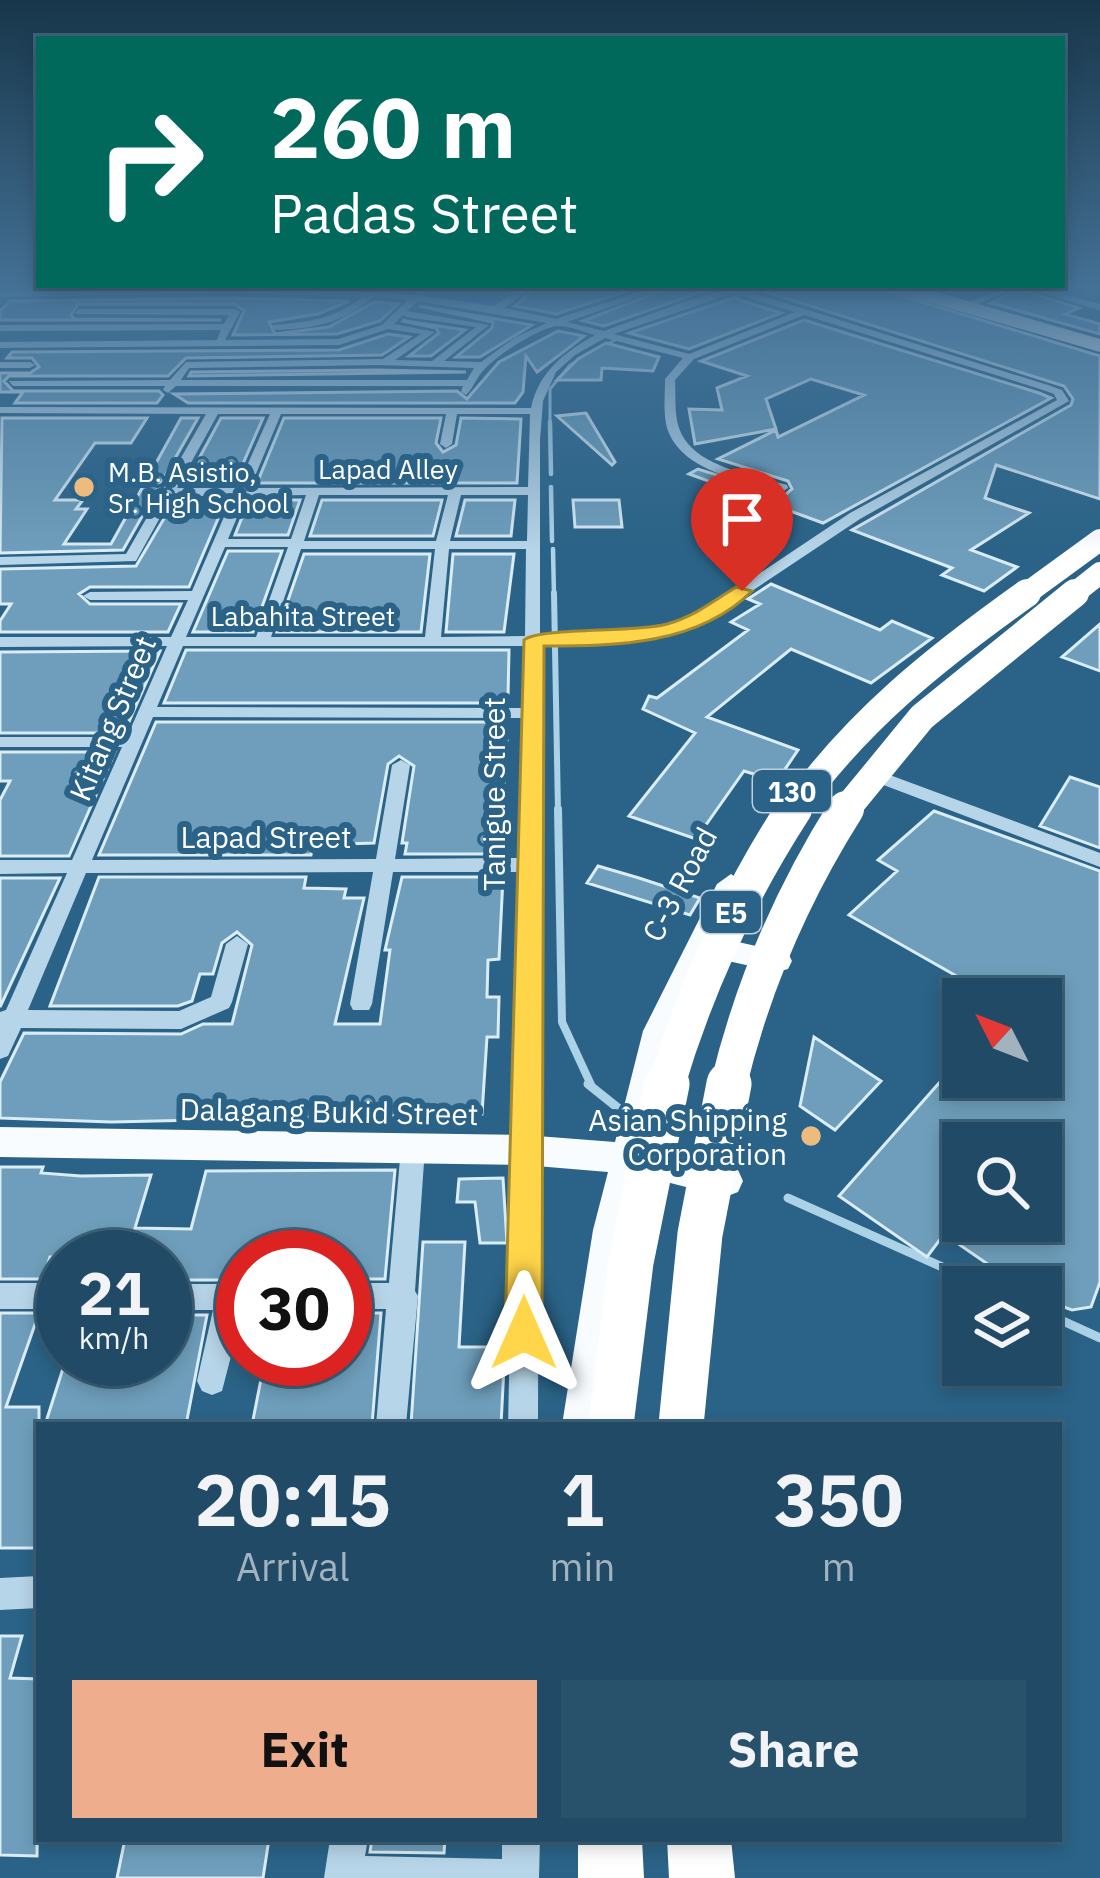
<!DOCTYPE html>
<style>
body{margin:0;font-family:"IBM Plex Sans",sans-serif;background:#28516b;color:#f1f3f6;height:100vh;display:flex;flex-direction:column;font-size:45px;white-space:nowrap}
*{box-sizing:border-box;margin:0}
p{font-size:39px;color:#a2b3bf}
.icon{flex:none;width:66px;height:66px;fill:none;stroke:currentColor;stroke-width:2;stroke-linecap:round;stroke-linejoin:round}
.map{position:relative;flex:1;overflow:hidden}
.sheet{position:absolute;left:36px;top:1422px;width:1026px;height:420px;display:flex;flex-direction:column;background:#204a65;border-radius:0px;box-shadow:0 6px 18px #0003,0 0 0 3px #3d6279}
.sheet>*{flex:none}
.banner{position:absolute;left:36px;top:36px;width:1029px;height:252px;border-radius:0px;box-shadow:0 6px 18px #0003,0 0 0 3px #3d6279;background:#00695c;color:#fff;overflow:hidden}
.needle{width:78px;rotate:312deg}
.fabs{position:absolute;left:942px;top:978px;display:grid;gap:24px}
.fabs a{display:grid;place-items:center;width:120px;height:120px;border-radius:0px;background:#204a65;box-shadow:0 6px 18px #0003,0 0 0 3px #3d6279;font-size:60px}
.speed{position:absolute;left:36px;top:1230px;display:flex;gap:24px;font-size:60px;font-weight:700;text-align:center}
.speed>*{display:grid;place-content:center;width:156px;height:156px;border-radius:50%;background:#204a65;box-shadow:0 6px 18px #0003,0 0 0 3px #3d6279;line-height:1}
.speed small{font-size:30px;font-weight:400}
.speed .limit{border:18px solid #d22;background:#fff;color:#111}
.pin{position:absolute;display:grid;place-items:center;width:102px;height:102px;color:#fff;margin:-123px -51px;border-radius:50% 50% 50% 0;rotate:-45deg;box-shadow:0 0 12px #0007}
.pin .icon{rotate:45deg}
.me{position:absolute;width:132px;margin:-66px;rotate:0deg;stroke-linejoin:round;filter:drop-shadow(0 0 9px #0008)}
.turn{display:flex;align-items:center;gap:42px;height:252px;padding:0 36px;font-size:54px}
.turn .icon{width:156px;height:156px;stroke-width:2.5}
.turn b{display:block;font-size:84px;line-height:102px}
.eta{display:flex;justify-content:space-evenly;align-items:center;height:204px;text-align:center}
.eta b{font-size:72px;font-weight:700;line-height:84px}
.cta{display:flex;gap:24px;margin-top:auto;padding:24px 36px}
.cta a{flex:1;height:138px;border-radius:0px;background:#eead8d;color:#111;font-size:48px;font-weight:700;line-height:138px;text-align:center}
.cta a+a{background:#28516b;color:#f1f3f6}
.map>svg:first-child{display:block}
</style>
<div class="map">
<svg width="1100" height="1878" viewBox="0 0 1100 1878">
<rect width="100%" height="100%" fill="#2a6387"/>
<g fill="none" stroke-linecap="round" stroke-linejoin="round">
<path stroke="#acd2e8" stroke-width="3" d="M749,292L756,289
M713,305L740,295
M550,425V389L570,365L615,340"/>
<path stroke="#acd2e8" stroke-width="4.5" d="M550,422L551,474
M551,487L552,541
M553,549L554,596"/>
<path stroke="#acd2e8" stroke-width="6" d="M554,593L558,812"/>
<path stroke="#acd2e8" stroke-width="8" d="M558,809L562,1022L592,1087"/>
<path stroke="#acd2e8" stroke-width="9" d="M588,1084L628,1116
M788,1198L987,1287
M1041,1311L1100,1338"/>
</g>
<path fill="#6e9ebb" stroke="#daecf6" stroke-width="3" fill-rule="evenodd" d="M534,289H633L556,314L515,306Z
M666,289H709L604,326L583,321Z
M768,289H879L1100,356V499L996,465L985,498L1029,513L971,550L1017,567L984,591L942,575L952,568L852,530L1071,405L1073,399L1064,386L766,292Z
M1018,289L1079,308L1065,314L1100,324V334L991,303Z
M234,298L349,301L318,314L269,322L275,334L329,327L374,302L398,304L380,321L337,334L233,335L244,311L235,304H78L71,315L75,319L221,320H0V311L10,301Z
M733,298L781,313L689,349L629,333Z
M419,306L532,325L480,357H456L492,328L493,322Z
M404,320L406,321L465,330L431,356H409L439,333L436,328L403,321Z
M804,320L1039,393L1051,398L823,523L689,474L698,469L784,496L792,489L788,481L718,459L776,430L778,437L864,395L811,379L766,399L776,429L695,444L689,409L722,410L717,388L747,376L701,361Z
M558,331L584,336L537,372L526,356L523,392L515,403H188L174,394L457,391L467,399L499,362Z
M388,334L409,337L382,355L186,358L168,376H9L4,381L13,391H159L163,395L157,403H15L23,392H0V373H30L39,367L32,358H7L12,352L339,350Z
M606,343L659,357L653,371L602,368L601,380H557L578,359Z
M378,370L466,372L189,376L191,372Z
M586,413L615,462L612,465L557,416Z
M2,418H147L131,443H95L55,500H83L76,509H87L64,544H111L181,418H198L123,550L0,553Z
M221,418H263L234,484H185Z
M284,418H441L436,443L443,452L456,445L461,418L521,419L517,483H257Z
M175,500H226L189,587H90L79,594L90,604H181L168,632H0V621L11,604H0V569L136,566Z
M249,500H300L288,535H235Z
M322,500H442L433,536H310Z
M465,500H515L511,536H456Z
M573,500H619L622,527H575Z
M228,551H282L253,632H193Z
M304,554H430L421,632H277Z
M453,554H514L504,632H446Z
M771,584L880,630L892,621L932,638L871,683L791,649L707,717L798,750L777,781L744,771L696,839L629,816L695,733L643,709L649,696L657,698L748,630L731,622L760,604L748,599Z
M1100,624V671L1062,657Z
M186,650H509L508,697L504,703H164Z
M0,651V652L160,651L124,733H0Z
M156,722H503L502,740H507L499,854H405L407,843H402L414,766L399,756L388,764L374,843L313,845L311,855H99Z
M0,752H115L69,856H0V800L10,781H0Z
M1070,777L1100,787V848L1040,826Z
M934,811L1100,871V1282L1091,1307L1072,1310L1041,1299V1287H1021L944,1234L927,1257L839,1196L963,1056V1077H1041V999H997L849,915L897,871L878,860ZM963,1143H1041V1221H963Z
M598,866L639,878L700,898L690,915L587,883Z
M99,877H306L304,888L346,889L344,898H364L335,1024H380L390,950H385L402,877H503L499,959L488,960L487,997H499L498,1037H487L482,1114L111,1122L0,1118V1082L24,1033L181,1034L203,1024H232L252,945L237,932L222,943L213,974H200L192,1001L178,1006H50Z
M0,878H60L0,1007Z
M814,1037L881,1081L835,1130L800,1106Z
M0,1167H43L41,1173L81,1176L151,1175L135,1228L191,1229L206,1171L395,1170L385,1279H345V1257H243V1280H165V1257H50L43,1279H0Z
M503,1178L507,1243H480L475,1202H457L459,1179Z
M423,1242H465L459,1347H505L501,1425H411Z
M0,1313H39L6,1407H39V1548H0Z
M345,1313H381L372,1425H252L265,1359H345Z
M165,1315H207L186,1425H45L66,1359H165Z
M0,1636H22L10,1678L39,1679L37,1856L0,1855Z
M125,1839H269L263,1878H117Z
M372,1839H445L444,1853L370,1852Z"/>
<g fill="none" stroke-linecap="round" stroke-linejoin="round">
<path fill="#b7d5e8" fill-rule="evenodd" d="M316,289L414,295L421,290L426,293L423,296L494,306L519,289H530L504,308L556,319L648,289H662L567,322L604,331L684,302L725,289H740L1048,385L1062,390L1069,401L860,519L710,619L670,635L575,646H540L538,1425H508L520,872H393L372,1004L369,1010H353L350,1004L373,872L86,873L28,1010L179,1011L211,997L226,944L237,936L248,944L232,1002L229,1008L181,1029L21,1028L8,1056L0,1059V1012L6,1010L67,873L0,874V860H72L122,747H0V737H127L167,646L0,647V637H171L188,600H90L83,596L90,592L192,591L233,496H172L136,561L0,565V557L126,554L206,414L0,413V407L531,408C539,371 564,353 595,335C584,332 568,325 557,326C538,328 494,357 482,372C475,380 473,389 466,395L461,392L463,386H176L168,393L163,390L165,386H13L9,381L170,380L186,362L383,359L421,334L388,329L339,345L0,348V342L217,340L221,330L0,331V325L224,324L229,315L75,314L78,309H235L240,312L225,340L338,339L382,325L408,300L373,297C343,323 313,329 275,330L272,325C307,322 334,320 362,297L234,293L0,297V291ZM733,293L795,312L689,354L614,334ZM418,301L547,323L516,337L481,362L444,361L489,325L407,311ZM403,315L407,317L476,327L432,361L395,360L435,332L394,324ZM804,315L1040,389L1054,394L1057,400L850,513L700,613L667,626L575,636H540V440L543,401L556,372L575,355L605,338L683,358L665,379C665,395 663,413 667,428C681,472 744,481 782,492L788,488L787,485C753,475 692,467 679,428C674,413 676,395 675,380L694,359ZM378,365L474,368L467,380H181L189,368ZM218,414H270L237,488H177ZM281,414H446L440,444L446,448L452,444L457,414H530L528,487L250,488ZM306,495L291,539H228L246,496ZM319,495H448L436,541H304ZM461,495H528L527,541H450ZM225,547H288L256,637H186ZM301,549H435L425,637H271ZM449,549H526L525,636L441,637ZM183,646H524L523,708L157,707ZM153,717L523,718L520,858L395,859L410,765L401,760L392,765L376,859L92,860Z
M1001,289H1014L975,305L967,303Z
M1029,289H1044L1100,304V310Z
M0,362H30L35,365L30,368H0Z
M879,771L1100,853V867L873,781L870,777L873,773Z
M413,1137L422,1141L425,1148L415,1291L418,1296L406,1425H376L386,1309H345V1283H389L401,1148L404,1141Z
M0,1283H63V1309H0Z
M165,1284H243V1310L222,1391L212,1395L202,1391L197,1381L213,1310H165Z
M39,1576V1608L0,1610V1578Z
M330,1839H368L365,1856L502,1859V1839H540L539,1878H324Z"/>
<path fill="#f9fcfe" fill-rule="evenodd" d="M883,289H904L1100,343V352Z
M731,874L745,884L720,938L788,953L792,961L788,969L777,972L710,957L675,1031L649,1147L738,1170L743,1181L738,1192L725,1197L643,1176L631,1230L604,1425H562L593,1230L608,1172L524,1165L0,1157V1127L524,1135L615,1142L643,1031L717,884Z"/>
<path fill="#fff" fill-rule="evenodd" d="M900,289H926L1100,339V349Z
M578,1839H642L644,1878H578Z
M667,1839H731L735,1878H669Z"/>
<path stroke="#fff" stroke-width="22" d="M1023,596L1100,540
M1071,596L1100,573"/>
<path stroke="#fff" stroke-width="28" d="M792,812C856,721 937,657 1027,593
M844,812L922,717L1075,593"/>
<path stroke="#fff" stroke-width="36" d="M666,1087C696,986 737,897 794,809
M728,1087C752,987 791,896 846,809"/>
<path stroke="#fff" stroke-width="45" d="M611,1425L631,1262L667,1084
M681,1425L700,1234L729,1084"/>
</g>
<linearGradient id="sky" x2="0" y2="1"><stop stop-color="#17364a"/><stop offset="0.52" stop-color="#447196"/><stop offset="1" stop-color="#447196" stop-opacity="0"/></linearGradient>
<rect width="1100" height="552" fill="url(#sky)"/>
<path fill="#ffd54a" stroke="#a68a30" stroke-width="3" d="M736,587L752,591C698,645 616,646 544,646L542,1333L536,1346L524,1351L511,1346L505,1333L524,640C541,627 636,633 667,624C693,617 714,601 736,587Z"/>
<g fill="#eebb7f" stroke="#2a6387" stroke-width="4.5">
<circle cx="84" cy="487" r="12"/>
<circle cx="811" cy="1136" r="12"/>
</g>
<g text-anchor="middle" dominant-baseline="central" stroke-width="12" stroke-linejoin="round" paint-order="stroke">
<g font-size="27" fill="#fff" stroke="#2a6387">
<text x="388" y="468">Lapad Alley</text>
<text x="303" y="615">Labahita Street</text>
</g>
<g font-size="27" fill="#fff" stroke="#2a6387" text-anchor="start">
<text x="108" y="471">M.B. Asistio,<tspan x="108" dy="31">Sr. High School</tspan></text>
</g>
<g fill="#2a6387" stroke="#bfd0db" stroke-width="3">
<rect x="753" y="770" width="78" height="42" rx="9"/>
<rect x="701" y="891" width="60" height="42" rx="9"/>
</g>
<g font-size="27" font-weight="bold" fill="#fff">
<text x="792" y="791">130</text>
<text x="731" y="912">E5</text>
</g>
<g font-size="30" fill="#fff" stroke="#2a6387">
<text transform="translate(112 718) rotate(-67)">Kitang Street</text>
<text transform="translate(493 794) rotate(-90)">Tanigue Street</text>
<text x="266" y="836">Lapad Street</text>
<text transform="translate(679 884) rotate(-62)">C-3 Road</text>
<text transform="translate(329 1111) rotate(1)">Dalagang Bukid Street</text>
</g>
<g font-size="30" fill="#fff" stroke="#2a6387" text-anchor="end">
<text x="787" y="1119">Asian Shipping<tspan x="787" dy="34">Corporation</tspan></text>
</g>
</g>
</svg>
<div class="fabs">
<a><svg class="needle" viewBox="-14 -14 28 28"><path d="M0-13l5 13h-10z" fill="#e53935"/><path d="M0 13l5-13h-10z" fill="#a2b3bf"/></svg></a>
<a><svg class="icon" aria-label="search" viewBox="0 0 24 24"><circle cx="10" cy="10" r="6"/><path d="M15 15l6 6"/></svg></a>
<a><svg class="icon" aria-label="layers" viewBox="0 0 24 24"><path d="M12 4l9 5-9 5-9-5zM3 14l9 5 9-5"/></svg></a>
</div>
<div class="speed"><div>21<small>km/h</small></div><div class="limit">30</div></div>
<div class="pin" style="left:742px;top:591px;background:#d93025"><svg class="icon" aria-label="arrive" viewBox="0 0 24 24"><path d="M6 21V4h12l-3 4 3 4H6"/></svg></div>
<svg class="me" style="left:524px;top:1333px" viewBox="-20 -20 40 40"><path d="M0-17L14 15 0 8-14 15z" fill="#ffd54a" stroke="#fff" stroke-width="4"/></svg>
<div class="banner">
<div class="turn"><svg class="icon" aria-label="right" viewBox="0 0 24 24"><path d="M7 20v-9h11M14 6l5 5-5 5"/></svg><div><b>260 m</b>Padas Street</div></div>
</div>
<section class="sheet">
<div class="eta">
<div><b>20:15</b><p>Arrival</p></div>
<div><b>1</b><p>min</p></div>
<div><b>350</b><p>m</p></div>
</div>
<div class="cta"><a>Exit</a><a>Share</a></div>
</section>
</div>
